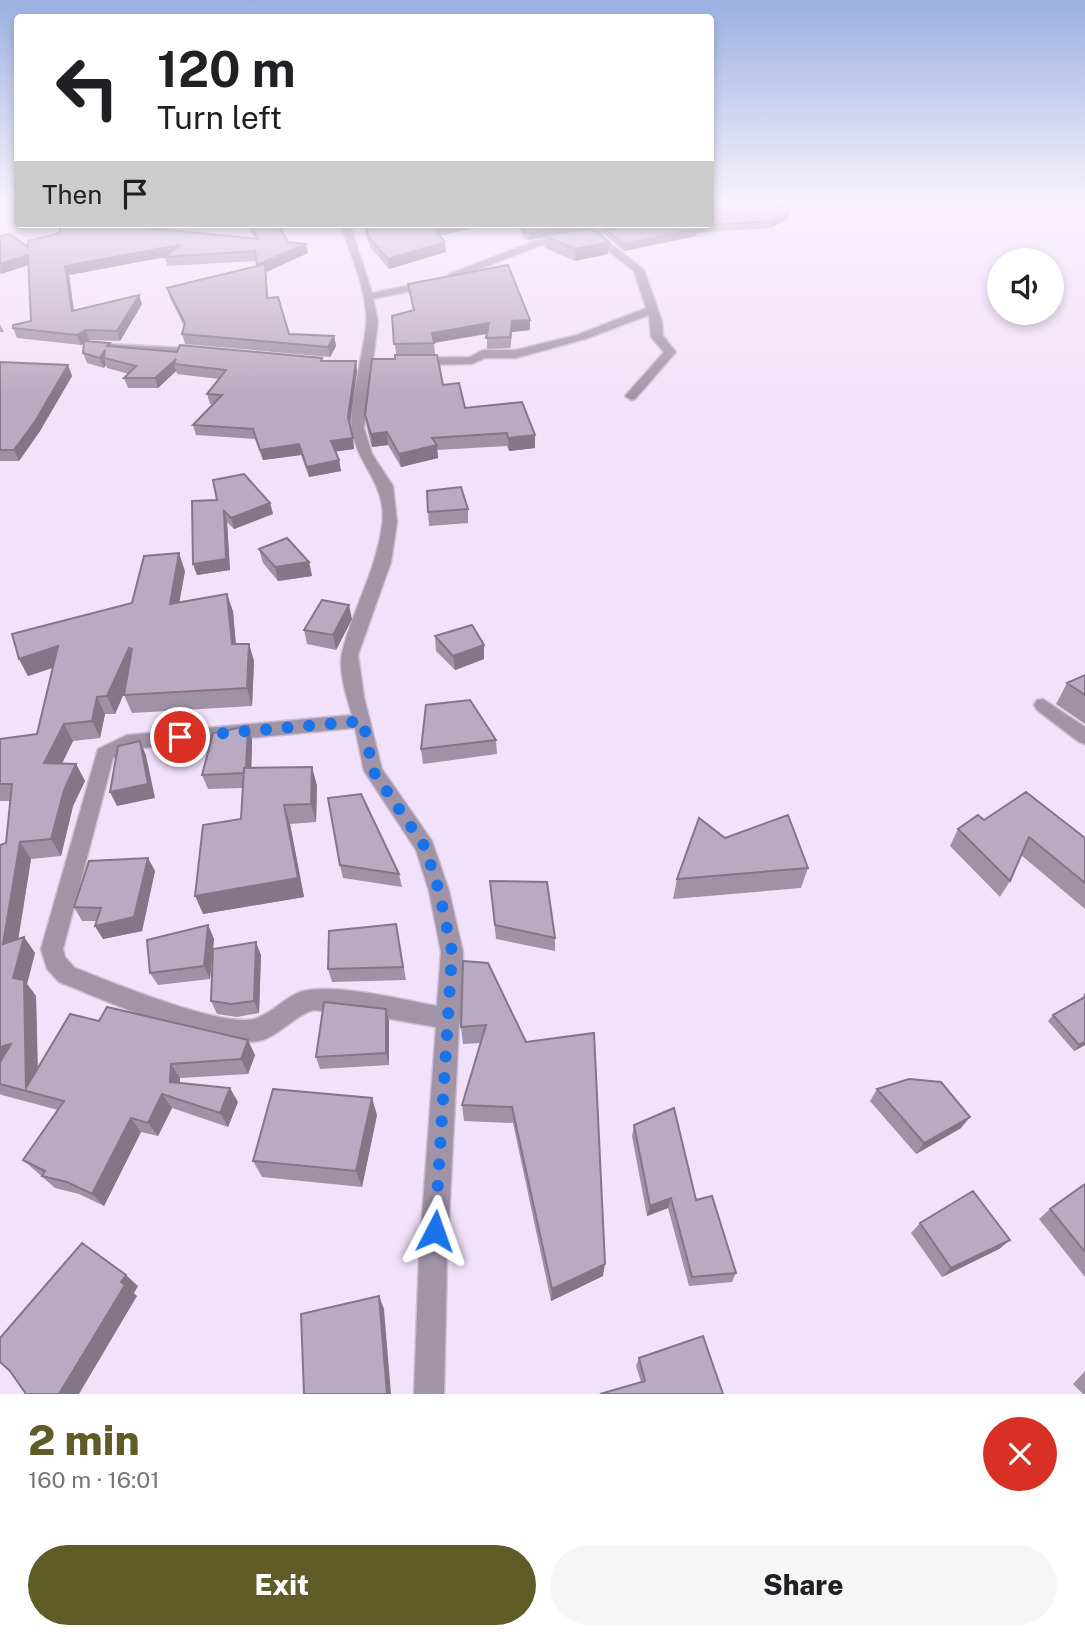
<!DOCTYPE html>
<meta charset="utf-8">
<style>
body{margin:0;font-family:"Public Sans",sans-serif;background:#f6f6f6;color:#202124;height:100vh;display:flex;flex-direction:column;font-size:26px;white-space:nowrap}
*{box-sizing:border-box;margin:0}
p{font-size:23px;color:#757577}
.icon{flex:none;width:38px;height:38px;fill:none;stroke:currentColor;stroke-width:2;stroke-linecap:round;stroke-linejoin:round}
.map{position:relative;height:1394px;overflow:hidden}
.panel{display:flex;flex-direction:column;background:#fff;flex:1}
.panel>*{flex:none}
.top-card{position:absolute;left:14px;top:14px;width:700px;height:214px;border-radius:7px;box-shadow:0 4px 10px #0003;background:#fff;color:#202124;overflow:hidden}
.tools{position:absolute;left:987px;top:248px;display:grid;gap:14px}
.tools a{display:grid;place-items:center;width:77px;height:77px;border-radius:50%;background:#fff;box-shadow:0 4px 10px #0003;font-size:35px}
.pin{position:absolute;display:grid;place-items:center;width:60px;height:60px;color:#fff;margin:-30px;border:4px solid #fff;border-radius:50%;box-shadow:0 2px 7px #0007}
.me{position:absolute;width:77px;margin:-38px;rotate:4deg;stroke-linejoin:round;filter:drop-shadow(0 0 5px #0008)}
.turn{display:flex;align-items:center;gap:24px;height:147px;padding:0 28px;font-size:32px}
.turn .icon{width:91px;height:91px;stroke-width:2.5}
.turn b{display:block;font-size:49px;line-height:60px}
.then{display:flex;align-items:center;height:66px;padding:0 28px;background:#0003;gap:14px;font-size:26px}
.round{display:grid;place-items:center;flex:none;width:74px;height:74px;border-radius:37px;background:#f6f6f6}
.headline{display:flex;align-items:center;justify-content:space-between;height:119px;padding:0 28px}
h1{font-size:42px;font-weight:800;line-height:52px;color:#5f5c28}
.button{display:flex;gap:14px;margin-top:auto;padding:14px 28px}
.button a{flex:1;height:80px;border-radius:42px;background:#5f5c28;color:#fff;font-size:28px;font-weight:800;line-height:80px;text-align:center}
.button a+a{background:#f6f6f6;color:#202124}
.map>svg:first-child{display:block}
</style>
<div class="map">
<svg width="1085" height="1394" viewBox="0 0 1085 1394">
<rect width="100%" height="100%" fill="#f2e1fa"/>
<g fill="none" stroke-linecap="round" stroke-linejoin="round">
<defs>
<path id="minor" d="M340,224H350L372,293L449,277V274L537,240L630,224H651L600,235L644,270L662,321L663,336L676,352L635,399L631,400L625,396L664,352L651,337L649,315L585,339L516,358H485L472,364L410,365V359L414,358L470,357L483,350H516L577,335L646,308L634,271L591,237L539,246L459,277V281L373,299L378,322L364,428L372,454L393,486L397,522L391,562L358,655L364,697L382,769L432,841L449,891L463,952L461,1019L459,1025L447,1258L444,1394H414L419,1258L436,1027L379,1017L314,1010C294,1015 279,1037 258,1041C215,1050 103,999 59,982L47,969L41,949L98,749L127,735L352,715C347,698 338,671 342,653C353,609 376,571 382,526C388,485 359,468 352,431C348,409 364,351 366,326C369,294 351,255 340,224ZM355,728L364,771L416,850L429,891L441,952L437,1006C403,1000 332,982 300,992C284,998 270,1015 254,1019C218,1027 112,982 75,968L65,957L63,949L113,758L130,749Z
M89,343L201,349L207,352L201,355L85,348V344Z
M1043,699L1085,727V744L1079,742L1037,710L1034,705L1037,700Z"/>
</defs>
<use href="#minor" stroke="#cdbed4" stroke-width="3"/>
<use href="#minor" fill="#a194a7" fill-rule="evenodd"/>
</g>
<path fill="#a091a7" d="M788,219L771,228L696,233V236L624,251L606,236V230Z
M247,224H278L288,242L306,244L308,253L266,272L268,298L289,334L334,336L336,346L330,357L185,344L182,334L184,326L170,298L167,288L257,266L256,261L167,266L165,257L69,275L74,310L139,295L142,304L120,341L89,340L87,341L110,343L111,347L177,352L322,358V361L357,371L350,426L354,449L336,451L339,460L341,471L309,477L301,455L263,460L255,439L196,435L193,425L213,404H210L207,394L219,379L177,374L176,371L158,388H128L124,378L129,374L107,368L106,365L104,368L87,363L83,353L84,343L81,345L17,338L13,328L31,321L29,265L1,274L0,273V236L28,247L255,239Z
M363,224H488V225L439,235L446,252L389,269L370,247Z
M517,224H616L591,229L609,242L608,254L575,261L545,248V237L529,240L525,239Z
M408,284L530,320V330L512,332L510,348L487,349V334L434,343L435,354H396L392,316L413,310Z
M0,323V324L4,332H0Z
M395,359L443,385L465,408L535,448L509,451L507,446L437,450L438,458L401,467L388,445L372,447L367,428L365,415Z
M0,362L68,365L72,376L40,431L19,461H0Z
M192,501L270,503L273,514L234,529L227,522L230,570L197,575L193,564Z
M468,509V523L429,526L428,512Z
M259,549L309,562L312,576L278,581L263,563Z
M185,571L179,602L233,611L236,644H249L254,661L252,706L132,713L124,695L125,691L115,714H105L100,738L73,741L62,763L76,764L85,781L73,806L61,856L31,859L18,939L24,937L35,953L27,984L36,996L38,1068L99,1021L255,1055L248,1074L180,1078V1083L238,1102L228,1127L172,1108L158,1136L141,1132L104,1206L79,1194L55,1188L23,1160L58,1110L2,1095L0,1094V845L6,843L10,801H0V739L37,734L53,668L28,676L19,659L132,603Z
M352,619L336,650L307,644L304,630Z
M435,636L484,645V659L455,670L436,651Z
M1085,675V724L1056,704L1067,683Z
M248,726L252,740L251,768L312,767L317,786L316,822L290,824L304,897L203,914L241,819L243,788L208,789L202,775Z
M496,740L497,754L423,764L421,749Z
M984,820L1085,838V909L1021,855L1010,881L1000,897L950,846L958,829Z
M725,838L808,868L801,888L673,899L677,879Z
M340,865L399,874L402,887L343,878Z
M155,871L142,931L103,939L95,926L97,921H82L74,907Z
M490,881L555,938V951L496,939Z
M396,924L406,980L332,982L328,969Z
M208,925L214,939L210,979L158,985L150,973Z
M261,955L259,1013L237,1017L217,1014L211,1001Z
M463,961L603,1276L551,1301L513,1123L464,1121L462,1105L481,1043L463,1044L461,1027Z
M1085,993V1045L1074,1051L1048,1021L1053,1015L1085,998L1083,995Z
M386,1009L389,1021V1065L320,1069L316,1057Z
M877,1089L961,1128L916,1154L870,1101Z
M377,1115L362,1187L262,1177L253,1161Z
M634,1125L696,1200L736,1273L732,1282L689,1286L668,1208L647,1216L632,1136Z
M1085,1184V1277L1039,1219L1050,1209Z
M920,1223L1010,1240L999,1249L942,1277L911,1233Z
M639,1358L723,1394L641,1382L636,1366Z
M1085,1371V1394H1083L1073,1384Z"/>
<path fill="#827688" d="M789,212L788,219L771,228L772,221Z
M449,224H488V225L433,237L432,227Z
M580,224H616L547,237L545,236V237L529,240V233Z
M697,229L696,236L624,251V244Z
M445,242L446,252L389,269L388,259Z
M609,242L608,254L575,261V249Z
M306,244L308,253L266,272L269,308L257,265Z
M180,245L165,257L69,275L75,321L72,311L65,266Z
M28,255L32,264L1,274L0,264Z
M139,295L142,304L120,341L117,331Z
M530,320V330L512,332L510,348V337L512,321Z
M489,323V333L433,343L432,333Z
M86,330L89,340L81,345L77,335Z
M334,336L336,346L330,357L328,347Z
M105,350L104,358L106,364L104,368L100,358Z
M176,359L174,364L176,371L158,388L155,378Z
M356,361L357,371L349,428L348,417Z
M68,365L72,376L40,431L19,461L14,450Z
M387,432L388,445L372,447L371,434Z
M535,435V448L509,451L508,438Z
M353,438L354,449L333,452L331,441Z
M299,444L301,455L263,460L260,450Z
M437,445L438,458L401,467L399,454Z
M339,460L341,471L309,477L307,467Z
M270,503L273,514L234,529L231,518Z
M224,511L227,522L230,570L197,575L193,564Z
M179,553L185,571L176,621L170,604Z
M309,562L312,576L278,581L275,567Z
M227,594L233,611L237,661L232,644Z
M349,605L352,619L336,650L333,635Z
M249,644L254,661L252,706L247,688Z
M484,645V659L455,670L453,656Z
M58,646L66,663L28,676L19,659Z
M129,648L136,666L115,714L107,696Z
M97,697L105,714L100,738L92,721Z
M64,724L73,741L54,780L44,763Z
M248,726L252,740L251,787L246,773Z
M140,741L146,755L155,798L117,806L110,792Z
M76,764L85,781L73,806L61,856L51,839L64,790Z
M312,767L317,786L316,822L311,804Z
M284,805L290,824L304,897L203,914L195,896Z
M20,842L31,859L15,960L3,944Z
M148,858L155,871L142,931L103,939L95,926Z
M208,925L214,939L210,979L204,966Z
M24,937L35,953L27,984L36,996L38,1094L26,1088L13,978Z
M256,942L261,955L259,1013L254,1001Z
M386,1009L389,1021V1065L386,1053Z
M248,1040L255,1055L248,1074L241,1059Z
M1085,1042V1045L1074,1051L1079,1045Z
M11,1044L0,1064V1047Z
M171,1064L180,1078V1096L170,1082Z
M230,1088L238,1102L228,1127L220,1113Z
M162,1094L172,1108L158,1136L148,1123Z
M372,1098L377,1115L362,1187L356,1171Z
M970,1117L961,1128L916,1154L924,1143Z
M131,1118L141,1132L104,1206L92,1194Z
M671,1198L668,1208L647,1216L650,1206Z
M1010,1240L999,1249L942,1277L951,1268Z
M605,1264L603,1276L551,1301L552,1289Z
M126,1275L138,1286L134,1293L121,1282Z
M125,1285L137,1296L79,1394H59Z
M379,1296L384,1309L391,1394H387Z"/>
<path fill="#baa9c2" stroke="#827688" stroke-width="2" d="M710,202H775L789,212L772,221L694,226L697,229L624,244L606,230L632,224H710Z
M60,224H111L258,239L250,224H278L288,242L306,244L257,265L255,251L165,257L180,245L65,266L72,311L139,295L117,331L86,330L77,335L13,328V325L31,321L28,255L0,264V236L10,234L28,247V241L60,233Z
M365,224H449L432,227L445,242L388,259L369,237Z
M521,224H580L529,233L525,232Z
M591,228L609,242L575,249L545,236Z
M265,264L267,298L278,297L289,334L334,336L328,347L182,334L185,323L167,288Z
M508,265L530,320L512,321L510,337L486,338L489,323L432,333L434,343L394,344L392,316L414,310L408,284Z
M84,341L110,343L107,346L177,352L180,345L322,358L321,361H356L348,417L353,438L331,441L339,460L307,467L299,444L260,450L253,429L193,425L222,395L207,394L226,370L174,364L176,359L155,378H124L136,366L104,358L105,350L100,358L83,353Z
M395,355H437L443,385L459,383L465,408L522,402L535,435L508,438L507,433L432,438L437,445L399,454L387,432L371,434L365,415L372,359H395Z
M0,362L68,365L36,420L14,450H0Z
M244,474L270,503L231,518L224,511L226,559L193,564L192,501L217,500L213,480Z
M461,487L468,509L428,512L427,491Z
M287,538L309,562L275,567L259,549Z
M179,553L170,604L227,594L232,644H249L247,688L124,695L132,649L129,648L107,696L97,697L92,721L64,724L44,763L76,764L64,790L51,839L20,842L3,944L24,937L13,978L24,980L26,1088L70,1014L99,1021L107,1007L248,1040L241,1059L171,1064L170,1082L230,1088L220,1113L162,1094L148,1123L131,1118L92,1194L67,1182L42,1176L45,1171L23,1160L64,1101L0,1084V1062L11,1044L0,1047V845L6,843L12,784H0V739L37,734L58,646L19,659L12,634L132,603L144,556Z
M322,600L349,605L333,635L304,630Z
M472,625L484,645L453,656L435,636Z
M1085,675V695L1067,683Z
M470,700L496,740L421,749L426,705Z
M248,726L246,768H244V773L202,775L213,733Z
M140,741L148,784L110,792L118,746Z
M312,767L311,804L284,805L298,878L195,896L203,825L241,819L244,768Z
M1026,792L1085,838V883L1029,837L1010,881L958,829L978,815L984,820Z
M361,794L399,874L340,865L328,798Z
M788,815L808,868L677,879L699,818L725,838Z
M148,858L134,917L95,926L101,908L74,907L89,861Z
M490,881L547,882L555,938L495,925Z
M396,924L403,967L328,969L329,931Z
M208,925L204,966L150,973L147,940Z
M256,942L254,1001L231,1004L211,1001L213,949Z
M463,961L488,963L526,1042L594,1033L605,1264L552,1289L512,1107L462,1105L486,1025L461,1027Z
M1085,997V1042L1079,1045L1053,1015Z
M324,1002L386,1009V1053L316,1057Z
M909,1079L941,1082L970,1117L924,1143L877,1089Z
M273,1089L372,1098L356,1171L253,1161Z
M674,1108L696,1200L712,1196L736,1273L692,1277L671,1198L650,1206L634,1125Z
M1085,1184V1252L1050,1209Z
M973,1191L1010,1240L951,1268L920,1223Z
M82,1243L126,1275L121,1282L125,1285L59,1394H26L10,1371L0,1362V1338Z
M379,1296L387,1394H304L301,1314Z
M703,1336L723,1394H600L645,1381L639,1358Z"/>
<linearGradient id="sky" x2="0" y2="1"><stop stop-color="#9bb0e0"/><stop offset="0.51" stop-color="#f9f2fd"/><stop offset="1" stop-color="#f9f2fd" stop-opacity="0"/></linearGradient>
<rect width="1085" height="397" fill="url(#sky)"/>
<g fill="none" stroke-linecap="round" stroke-linejoin="round">
<path stroke="#1a73e8" stroke-width="12" stroke-dasharray="0 21.6" d="M180,737L363,721L373,771L425,847L439,891L452,952L435,1231"/>
</g>
</svg>
<div class="tools">
<a><svg class="icon" aria-label="sound" viewBox="0 0 24 24"><path d="M4 9h4l5-4v14l-5-4H4zM17 9q2 3 0 6"/></svg></a>
</div>
<div class="pin" style="left:180px;top:737px;background:#d93025"><svg class="icon" aria-label="arrive" viewBox="0 0 24 24"><path d="M6 21V4h12l-3 4 3 4H6"/></svg></div>
<svg class="me" style="left:435px;top:1231px" viewBox="-20 -20 40 40"><path d="M0-17L14 15 0 8-14 15z" fill="#1a73e8" stroke="#fff" stroke-width="4"/></svg>
<div class="top-card">
<div class="turn"><svg class="icon" aria-label="left" viewBox="0 0 24 24"><path d="M17 20v-9H6M10 6l-5 5 5 5"/></svg><div><b>120 m</b>Turn left</div></div>
<div class="then">Then<svg class="icon" aria-label="arrive" viewBox="0 0 24 24"><path d="M6 21V4h12l-3 4 3 4H6"/></svg></div>
</div>
</div>
<section class="panel">
<div class="headline"><div><h1>2 min</h1><p>160 m · 16:01</p></div><a class="round" style="background:#d93025;color:#fff"><svg class="icon" aria-label="close" viewBox="0 0 24 24"><path d="M6 6l12 12M18 6L6 18"/></svg></a></div>
<div class="button"><a>Exit</a><a>Share</a></div>
</section>
